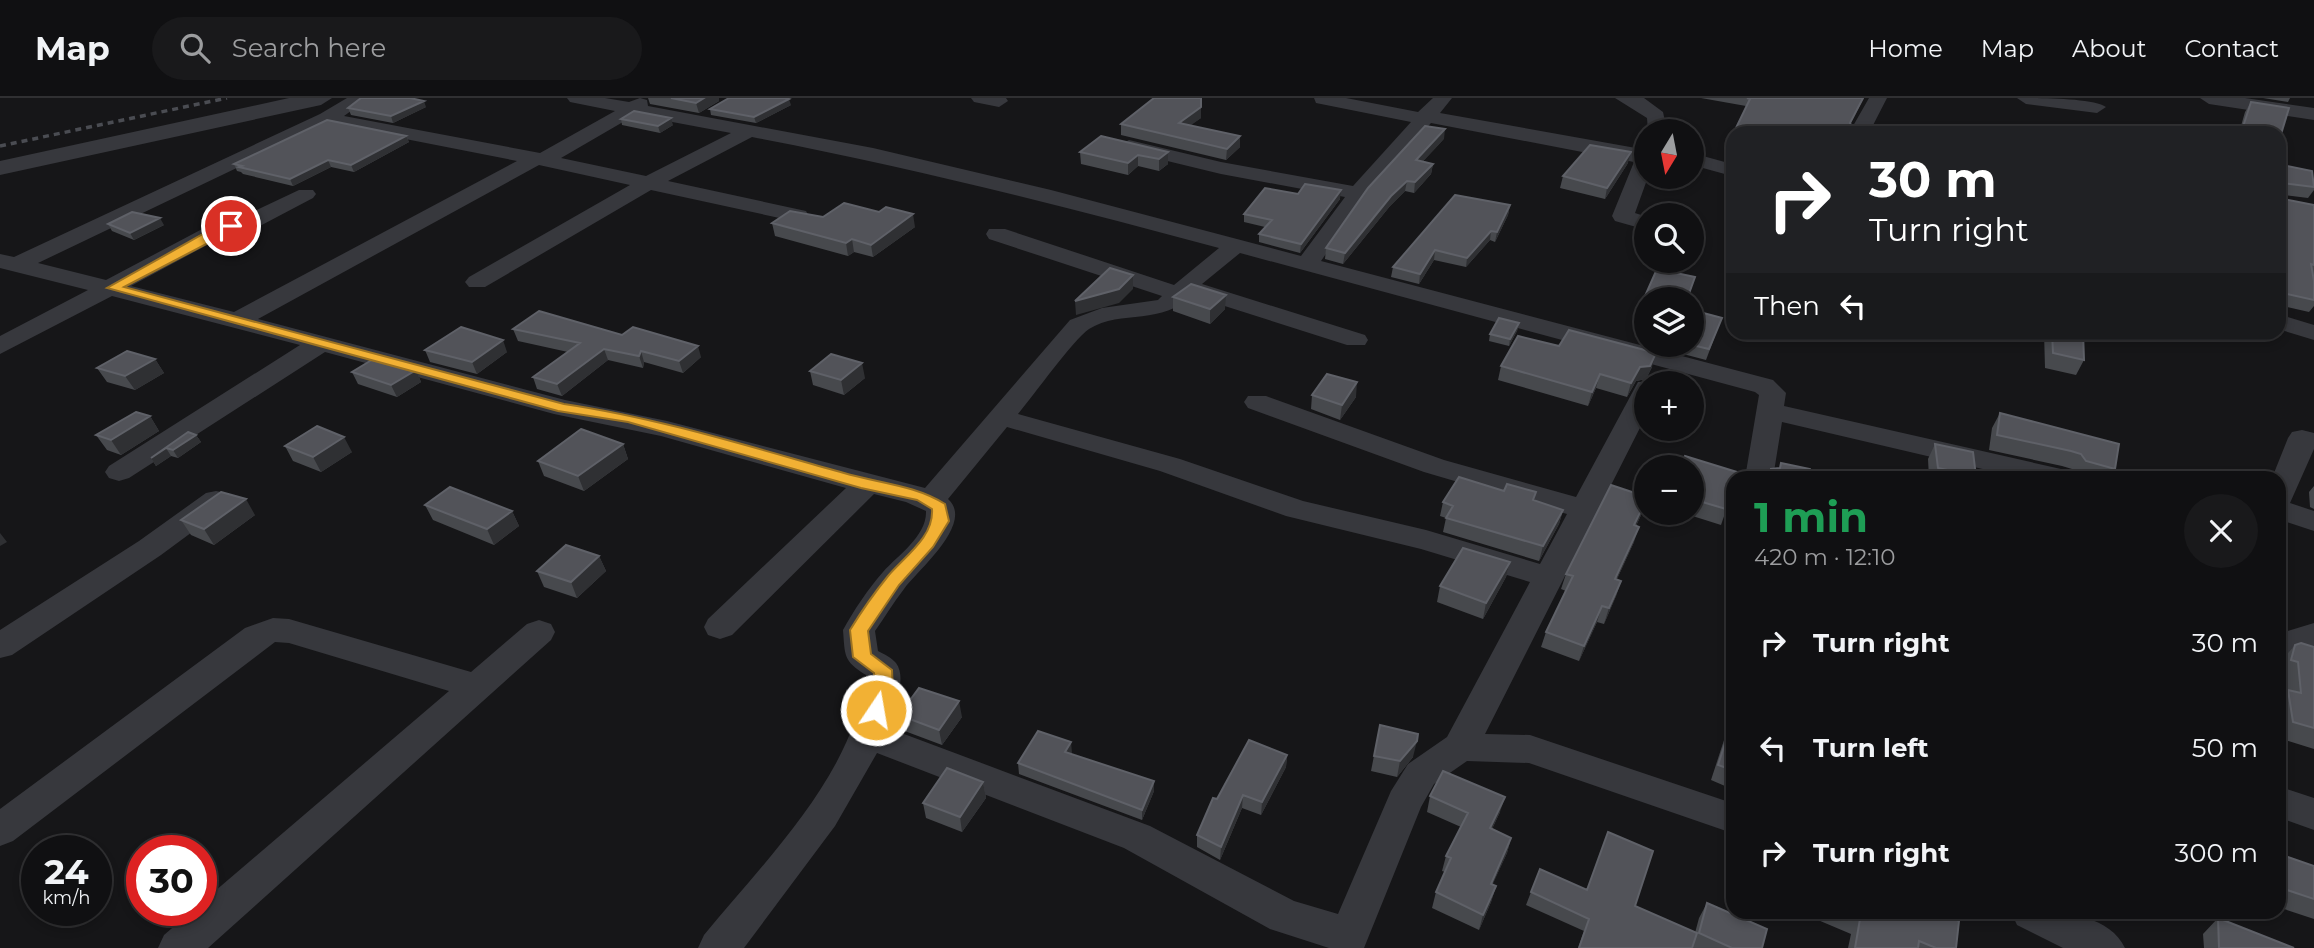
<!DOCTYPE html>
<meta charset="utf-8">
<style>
body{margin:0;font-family:Montserrat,sans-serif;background:#19191b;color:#f1f3f6;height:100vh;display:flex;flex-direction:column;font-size:26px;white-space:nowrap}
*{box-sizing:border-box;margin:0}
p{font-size:23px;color:#9c9d9f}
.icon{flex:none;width:38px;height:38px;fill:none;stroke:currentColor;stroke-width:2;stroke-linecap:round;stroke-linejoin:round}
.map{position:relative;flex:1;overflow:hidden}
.sheet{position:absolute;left:1726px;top:373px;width:560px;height:448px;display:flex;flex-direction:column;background:#101012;border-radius:21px;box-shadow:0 4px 10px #0003,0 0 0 2px #303032}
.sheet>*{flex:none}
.hud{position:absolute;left:1726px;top:28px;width:560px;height:214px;border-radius:21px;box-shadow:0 4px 10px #0003,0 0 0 2px #303032;background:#202124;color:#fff;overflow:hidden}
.needle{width:46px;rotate:190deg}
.buttons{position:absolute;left:1634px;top:21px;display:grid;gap:14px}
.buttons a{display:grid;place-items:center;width:70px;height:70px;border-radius:50%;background:#101012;box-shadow:0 4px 10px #0003,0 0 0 2px #303032;font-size:35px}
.speed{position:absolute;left:21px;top:737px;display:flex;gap:14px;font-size:35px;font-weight:700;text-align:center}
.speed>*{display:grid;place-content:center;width:91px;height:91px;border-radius:50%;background:#101012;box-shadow:0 4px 10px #0003,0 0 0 2px #303032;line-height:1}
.speed small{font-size:18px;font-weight:400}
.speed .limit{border:10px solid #d22;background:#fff;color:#111}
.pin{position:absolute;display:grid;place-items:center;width:60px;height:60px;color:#fff;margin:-30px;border:4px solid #fff;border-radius:50%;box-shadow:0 2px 7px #0007}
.me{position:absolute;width:77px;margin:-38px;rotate:12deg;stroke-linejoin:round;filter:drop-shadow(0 0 5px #0008)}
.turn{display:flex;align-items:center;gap:24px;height:147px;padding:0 28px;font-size:32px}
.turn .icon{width:91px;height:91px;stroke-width:2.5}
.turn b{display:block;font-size:49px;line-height:60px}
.then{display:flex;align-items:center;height:66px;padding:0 28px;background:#0003;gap:14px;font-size:26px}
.round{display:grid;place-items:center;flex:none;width:74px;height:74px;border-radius:37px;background:#19191b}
.summary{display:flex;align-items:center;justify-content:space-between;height:119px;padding:0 28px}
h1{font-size:42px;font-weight:700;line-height:52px;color:#1e9e55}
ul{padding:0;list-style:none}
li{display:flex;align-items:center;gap:21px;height:105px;padding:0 28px}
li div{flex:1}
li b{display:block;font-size:26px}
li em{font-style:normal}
header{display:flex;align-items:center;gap:42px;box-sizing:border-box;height:98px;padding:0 35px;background:#101012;border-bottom:2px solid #303032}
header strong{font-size:33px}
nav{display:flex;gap:38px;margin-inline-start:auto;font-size:24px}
.search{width:490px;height:63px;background:#19191b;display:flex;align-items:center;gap:18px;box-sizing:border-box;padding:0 24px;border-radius:38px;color:#9c9d9f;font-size:26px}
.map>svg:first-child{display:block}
</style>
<header>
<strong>Map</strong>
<div class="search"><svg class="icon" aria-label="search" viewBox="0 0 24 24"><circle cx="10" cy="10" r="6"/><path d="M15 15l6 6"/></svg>Search here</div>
<nav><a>Home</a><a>Map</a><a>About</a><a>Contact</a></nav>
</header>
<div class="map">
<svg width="2314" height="850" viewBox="0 0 2314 850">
<rect width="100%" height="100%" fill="#161618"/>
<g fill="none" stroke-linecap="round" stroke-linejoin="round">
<path fill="#37383d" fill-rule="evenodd" d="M347,0H369L344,18L540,55L615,13L570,4L567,0H605L629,4L640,0L647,2L648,8L873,50L1051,92L1301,158L1345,99L1221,76L1122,52L1119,48L1129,42L1221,64L1353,88L1411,24L1316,5L1314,0H1346L1418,14L1433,0H1452L1440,15L1647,52L1648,79L1635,115L1647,119V132L1615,123L1612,118L1634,64L1431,25L1365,99L1321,163L1773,282L1786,295L1784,308L2061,371L2071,374L2075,380H2021L1782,324L1773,380H1745L1759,297L1755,294L1240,155L1202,186L1365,237L1368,242L1365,247H1347L1190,197C1165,228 1121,211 1089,231C1073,242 1034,297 1018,316L1180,361L1303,403L1426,432L1540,466L1567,416L1424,374L1248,310L1244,304L1248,298H1266L1444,362L1576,399L1638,284H1656L1647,285V316L1485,636L1530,637L1732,705V735L1529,665L1467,663L1434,686L1421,709L1364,850H1329L1270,831L1124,750L877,655L835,728L744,850H698L704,837C766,761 853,678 866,577C843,563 845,557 843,532C854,512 868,491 883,474C898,457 927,438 926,413L906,404L874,396L732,537L720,541L708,537L704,529L708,521L846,390L661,338L554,316L325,254L129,380L119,383L109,380L105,374L109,368L300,247L112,198L0,256V238L88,192L0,170V156L14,159L320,16ZM635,17L731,35L646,78L561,60ZM329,26L517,63L234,214L131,188L222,139L258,129L313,100L316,96L313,92H299L242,119L206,129L106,182L38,165ZM752,39C910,69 1064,108 1219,150L1174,187L1005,131H989L986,136L989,141L1162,198L1158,202L1102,210L1070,222L925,390L667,323L565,302L258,221L539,67L630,87L469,179L465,184L469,189H485L651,92L798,124L806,123L809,118L806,113L668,83ZM1007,329L1160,373L1286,418L1421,451L1530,484L1447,639L1408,666L1391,693L1338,816L1294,803L1150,728L888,630C893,614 908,581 896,565C892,560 884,556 878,553L875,533C885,519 893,505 904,491C918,472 975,425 948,401Z
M971,0H1006L1008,3L999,9L974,4Z
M1615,0H1644L1663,14L1667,33H1648L1647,20Z
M1869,0H1887L1869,35H1849Z
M2017,0C2036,0 2094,0 2106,9L2097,15L2026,6Z
M2200,0H2245L2314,10V22L2209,6Z
M1692,55L1732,66V78L1692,67Z
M2278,216L2314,227V242L2278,231Z
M2302,332L2314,335V351L2290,405L2314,413V433L2278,421V380H2272L2288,340L2292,334Z
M216,393L226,395L231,402L226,409L161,457L12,557L0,560V532L139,443L206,395Z
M273,520L289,521L471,574L527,526L539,522L551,526L555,534L551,542L208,850H158L164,837L193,812H201V805L449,593L289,545L275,544L13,743L0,748V711L245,530Z
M2314,525V549L2278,561V536Z
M2278,688L2314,700V732L2278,719Z
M2011,814C2047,812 2107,812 2125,850H2063L2017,827Z"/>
<path fill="#37383d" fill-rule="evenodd" d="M289,0H332L321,7L0,77V63Z"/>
<path stroke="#4a4c52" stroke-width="3.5" stroke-dasharray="6 5" stroke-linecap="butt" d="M0,48L227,0"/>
</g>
<path fill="#47494d" d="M648,0H719V3L699,15L650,6Z
M1701,0H1864L1850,26L1852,29L1859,35H1734L1746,8Z
M2263,0H2290L2288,4Z
M2251,4L2278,35H2239L2245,14Z
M791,7L756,25L711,17L710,11Z
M426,9L393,25L351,17L348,10Z
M1201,20L1190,27L1240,49L1226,62L1121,37V26Z
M621,21L673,27L660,35L622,27Z
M406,38L409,44L354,74L331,69L293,88L243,76L241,74L237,73L234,66Z
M1444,41L1423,63L1433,66L1431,76L1414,95L1405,93L1390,108L1343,166L1325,161L1326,150Z
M1080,54H1168V66L1159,73L1138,68L1128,77L1081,66Z
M1628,65L1605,101L1560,90L1563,78Z
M2278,66L2314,82V92L2308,100L2283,97V101L2314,107V208L2309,214L2278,207Z
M1298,96L1340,101L1300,155L1259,144V136L1265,129L1244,124V116Z
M1510,107L1508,117L1495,144L1490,142L1466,169L1434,162L1419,186L1391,179L1393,169Z
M823,119L915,129L873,159L854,154L848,158L775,138L772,125Z
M108,126L164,127L134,142L112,133Z
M1695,179L1688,201H1647V210L1642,209L1645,198Z
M1173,199L1225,211L1210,226L1173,213Z
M1647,219V246L1639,244Z
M1519,225L1517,233L1509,248L1489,243L1490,236Z
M1718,230L1706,262L1649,247H1692Z
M513,231L701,259L683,275L644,264L643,270L608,262L562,298L537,291L533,279L568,254L518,243Z
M2044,234H2083L2084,262L2076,277L2045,270Z
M1559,248L1652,269L1646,281L1636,283L1627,299L1596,290L1588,308L1498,282L1501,268Z
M425,252L507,254L477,276L430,264Z
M155,261L164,275L135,292L107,284L97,270Z
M416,272L421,284L397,299L358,286L352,274Z
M810,273L865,280L844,297L813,287Z
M1312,297L1356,299L1340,322L1311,311Z
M2000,315L2115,371L2109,380H2084L2077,378L2072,371L2062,368L1989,352L1992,330Z
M150,318L159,333L121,357L107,352L96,337Z
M188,334L196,337L201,344L178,360L171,358L156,368L151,360Z
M623,346L628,361L584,393L544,378L538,363Z
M1935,346L1976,378L1975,380H1929L1928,361Z
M285,348L352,354L321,374L293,363Z
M1692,369L1732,395L1721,427L1683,415H1692Z
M2314,388V411L2310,409L2309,394Z
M1504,393L1563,412L1559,426L1539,463L1443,434L1446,420L1440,418L1443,404Z
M2278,405L2284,428L2278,436Z
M425,407L512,413L519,428L494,447L433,422Z
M1642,415L1636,428L1634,444L1617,481L1621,483L1616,498L1604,526L1597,524L1579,563L1541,549L1546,534L1566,493L1561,491L1566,476Z
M255,417L214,447L191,437L181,422Z
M599,458L606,473L577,500L544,489L537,473Z
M1510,464L1506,479L1483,521L1437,504L1440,488Z
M2295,547L2314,549V651L2279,640L2278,603L2286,594L2285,580L2278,578V574L2282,562Z
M899,617L962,619L942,647L902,632Z
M1732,624V691L1711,682L1725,639Z
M1380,627L1413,659L1397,679L1371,673Z
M1071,644V656L1154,693L1142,722L1019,676L1018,665Z
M1287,657L1286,669L1261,717L1242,710L1220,762L1197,749V737L1217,701Z
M983,684L986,700L962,734L926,720L923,705Z
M1430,698L1500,714L1492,731L1511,740L1507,755L1492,787L1496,788L1491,804L1479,832L1432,810L1436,794L1445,774L1442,773L1446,758L1461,729L1427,714Z
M2278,746L2282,757L2314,768V821L2278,809Z
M1586,792L1635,808L1695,835L1699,820L1707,805L1762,850H1578L1584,833L1526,807L1531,794Z
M1799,814H1936L1956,850H1848L1851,836Z
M2218,820L2294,850H2204L2203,836Z"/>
<path fill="#2f3033" d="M704,0H719V3L699,15L696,5Z
M789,1L791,7L756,25L754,19Z
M424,3L426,9L393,25L391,18Z
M1201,9V20L1179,36V25Z
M671,20L673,27L660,35L658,28Z
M1445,31L1444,41L1415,72L1416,62Z
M406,38L409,44L354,74L351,67Z
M1240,38V49L1226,62L1227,51Z
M1168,54V66L1159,73V61Z
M1631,54L1628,65L1605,101L1607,90Z
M1138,57V68L1128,77V65Z
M328,62L331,69L293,88L290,81Z
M1433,66L1431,76L1414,95L1415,84Z
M1407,83L1405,93L1390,108L1343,166L1345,155L1391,98Z
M1341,92L1340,101L1300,155L1301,146Z
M1510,107L1508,117L1495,144L1497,134Z
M913,116L915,129L873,159L871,147Z
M160,120L164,127L134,142L130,135Z
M1491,133L1490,142L1466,169L1467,160Z
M852,141L854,154L848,158L846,145Z
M1435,152L1434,162L1419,186L1420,176Z
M1133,177V191L1119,205L1076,217L1075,203Z
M1226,197L1225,211L1210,226V211Z
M1519,225L1517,233L1509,248L1510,241Z
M503,242L507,254L477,276L472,264Z
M698,248L701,259L683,275L679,263Z
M604,251L608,262L562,298L557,286Z
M641,253L644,264L643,270L639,258Z
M1656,255L1652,269L1646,281L1636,283L1627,299L1631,285L1640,269Z
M155,261L164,275L135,292L125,278Z
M862,265L865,280L844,297L841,282Z
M416,272L421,284L397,299L391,287Z
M1600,276L1596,290L1588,308L1592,294Z
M1357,284L1356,299L1340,322L1342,307Z
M150,318L159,333L121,357L111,342Z
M196,337L201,344L178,360L173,352Z
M344,339L352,354L321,374L313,359Z
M623,346L628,361L584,393L578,378Z
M166,350L171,358L156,368L151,360Z
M1647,400L1642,415L1629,443L1634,427Z
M246,401L255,417L214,447L204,431Z
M1563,412L1559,426L1539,463L1543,448Z
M512,413L519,428L494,447L487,431Z
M1639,429L1634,444L1610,496L1615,481Z
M0,435L7,444L0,448Z
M599,458L606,473L577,500L571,484Z
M1510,464L1506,479L1483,521L1486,505Z
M1621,483L1616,498L1604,526L1609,510Z
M1602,508L1597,524L1579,563L1584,548Z
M959,603L962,619L942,647L939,632Z
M1417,643L1413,659L1397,679L1400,663Z
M1071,644L1072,655L1066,664L1065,654Z
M1287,657L1286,669L1261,717L1262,704Z
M1154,683V693L1142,722V712Z
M983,684L986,700L962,734L960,719Z
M1243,697L1242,710L1220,762L1221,749Z
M1505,699L1500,714L1485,746L1490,730Z
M1511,740L1507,755L1486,801L1491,786Z
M1496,788L1491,804L1479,832L1483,817Z"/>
<path fill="#525359" stroke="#5f6168" stroke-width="2" d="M361,0H410L424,3L391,18L348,10Z
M671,0H704L696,5Z
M729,0H785L789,1L754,19L710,11Z
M1154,0H1201V9L1179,25L1240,38L1227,51L1121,26Z
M1747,0H1863L1850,25L1852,29H1861L1859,35H1749L1735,32L1750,1Z
M2251,4L2289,10L2278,46V35H2241Z
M634,13L671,20L658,28L621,21Z
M327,22L406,38L351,67L328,62L290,81L239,69L242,68L234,66Z
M1425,28L1445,31L1416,62L1433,66L1415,84L1407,83L1391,98L1345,155L1326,150L1368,90Z
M1101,38L1168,54L1159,61L1138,57L1128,65L1080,54Z
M1590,47L1631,54L1607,90L1563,78Z
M2278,66L2312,73L2314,89L2283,85V101L2314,107V167L2311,166L2314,183V202L2278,194Z
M1305,86L1341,92L1301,146L1259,136L1272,122L1244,116L1265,90L1298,96Z
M1455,97L1510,107L1497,134L1491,133L1467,160L1435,152L1420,176L1393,169Z
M844,105L879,114L886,109L913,116L871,147L852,141L846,145L772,125L790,113L823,119Z
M132,114L160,120L130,135L108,126Z
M1110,170L1133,177L1119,191L1075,203Z
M1657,171L1695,179L1687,201H1653V200L1645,198Z
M1191,186L1226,197L1210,211L1173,199Z
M1692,212L1722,220L1709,251L1692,247Z
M539,213L622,237L633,229L698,248L679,263L641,253L639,258L604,251L557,286L533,279L580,245L513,231Z
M1647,219V235L1642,233Z
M1499,220L1519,225L1510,241L1490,236Z
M461,229L503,242L472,264L425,252Z
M1569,232L1656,255L1650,268L1640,269L1631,285L1600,276L1592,294L1501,268L1518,238L1559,248Z
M2052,234H2083L2084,262L2053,255Z
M127,253L155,261L125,278L97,270Z
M831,256L862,265L841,282L810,273Z
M375,260L416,272L391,287L352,274Z
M1327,276L1357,284L1342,307L1312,297Z
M136,314L150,318L111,342L96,337Z
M2000,315L2119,346L2115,371L2086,363L2081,356L2071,353L1997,337Z
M317,328L344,339L313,359L285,348Z
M581,331L623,346L578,378L538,363Z
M188,334L196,337L173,352L166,350L151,360Z
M1935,346L1973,354L1976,378L1938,370Z
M1685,358L1740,375L1738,380H1732V395L1726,411L1692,401V369H1680Z
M1781,365L1810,371L1811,380H1771V371L1780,370Z
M1459,379L1504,393L1507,386L1536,394L1533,402L1563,412L1543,448L1446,420L1453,408L1443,404Z
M1611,387L1647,399V400L1634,427L1639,429L1615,481L1621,483L1609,510L1602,508L1584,548L1546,534L1573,478L1566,476Z
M450,389L512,413L487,431L425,407Z
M221,394L246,401L204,431L181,422Z
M2278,405L2284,428L2278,427Z
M566,447L599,458L571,484L537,473Z
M1463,450L1510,464L1486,505L1440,488Z
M2301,545L2314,549V630L2293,624L2288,592L2301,595L2298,564L2291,562L2295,547Z
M919,590L959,603L939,632L899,617Z
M1732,624V672L1718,667Z
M1380,627L1418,636L1417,643L1400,663L1374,658Z
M1038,633L1071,644L1065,654L1154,683L1142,712L1018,665Z
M1249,642L1287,657L1262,704L1243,697L1221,749L1197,737L1213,700L1217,701Z
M947,670L983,684L960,719L923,705Z
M1443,673L1505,699L1490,730L1511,740L1491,786L1496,788L1483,817L1436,794L1451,760L1446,758L1468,715L1430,698Z
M1608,734L1653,753L1635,808L1697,835L1692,850H1579L1589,821L1531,794L1540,771L1587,792Z
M2278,746H2281L2282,757L2314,768V801L2278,789Z
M1707,805L1767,831L1762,850H1732L1699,835Z
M1843,814H1936L1959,823L1956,850H1936L1919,843L1918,850H1855L1860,821Z
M2218,820L2294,850H2219Z"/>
<path fill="#f2b134" stroke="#9d7322" stroke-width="2" d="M231,125L237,128L235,131L124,189L564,306C659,320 751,349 844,375C878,385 915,387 945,406L949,423L933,449L899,487L868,533L871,556L892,572L893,593L883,617H869L867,612L875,593L874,575L853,559L850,532C861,514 875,494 888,478C905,458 934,439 932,411L917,402L861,390L628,324L558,313L107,190L210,132Z"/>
</svg>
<div class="buttons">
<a><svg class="needle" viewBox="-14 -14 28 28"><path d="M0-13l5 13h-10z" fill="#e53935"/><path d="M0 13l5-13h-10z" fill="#9c9d9f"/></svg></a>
<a><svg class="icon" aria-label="search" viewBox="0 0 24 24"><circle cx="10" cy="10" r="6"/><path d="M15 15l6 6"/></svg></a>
<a><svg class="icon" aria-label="layers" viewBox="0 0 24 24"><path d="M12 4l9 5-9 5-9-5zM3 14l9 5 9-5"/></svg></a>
<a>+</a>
<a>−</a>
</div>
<div class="speed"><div>24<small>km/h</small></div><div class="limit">30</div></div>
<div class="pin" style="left:231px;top:128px;background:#d93025"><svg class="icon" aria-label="arrive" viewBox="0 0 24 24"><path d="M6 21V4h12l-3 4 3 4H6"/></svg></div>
<svg class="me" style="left:876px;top:612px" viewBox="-20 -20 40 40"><circle r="17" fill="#f2b134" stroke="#fff" stroke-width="3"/><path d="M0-11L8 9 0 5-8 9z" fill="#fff"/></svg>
<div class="hud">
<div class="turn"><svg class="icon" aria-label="right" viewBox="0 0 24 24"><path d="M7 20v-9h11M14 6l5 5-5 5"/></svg><div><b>30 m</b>Turn right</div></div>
<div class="then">Then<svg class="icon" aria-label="left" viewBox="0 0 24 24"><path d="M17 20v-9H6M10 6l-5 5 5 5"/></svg></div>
</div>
<section class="sheet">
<div class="summary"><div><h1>1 min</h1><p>420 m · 12:10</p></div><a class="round"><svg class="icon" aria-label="close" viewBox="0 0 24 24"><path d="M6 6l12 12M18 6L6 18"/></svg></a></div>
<ul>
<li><svg class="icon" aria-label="right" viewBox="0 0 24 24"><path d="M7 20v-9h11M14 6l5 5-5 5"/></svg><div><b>Turn right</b></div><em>30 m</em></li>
<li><svg class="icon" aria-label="left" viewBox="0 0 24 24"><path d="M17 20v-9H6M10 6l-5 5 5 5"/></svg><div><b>Turn left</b></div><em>50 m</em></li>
<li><svg class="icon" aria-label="right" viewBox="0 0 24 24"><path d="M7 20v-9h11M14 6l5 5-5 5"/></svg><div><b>Turn right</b></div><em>300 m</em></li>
</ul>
</section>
</div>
